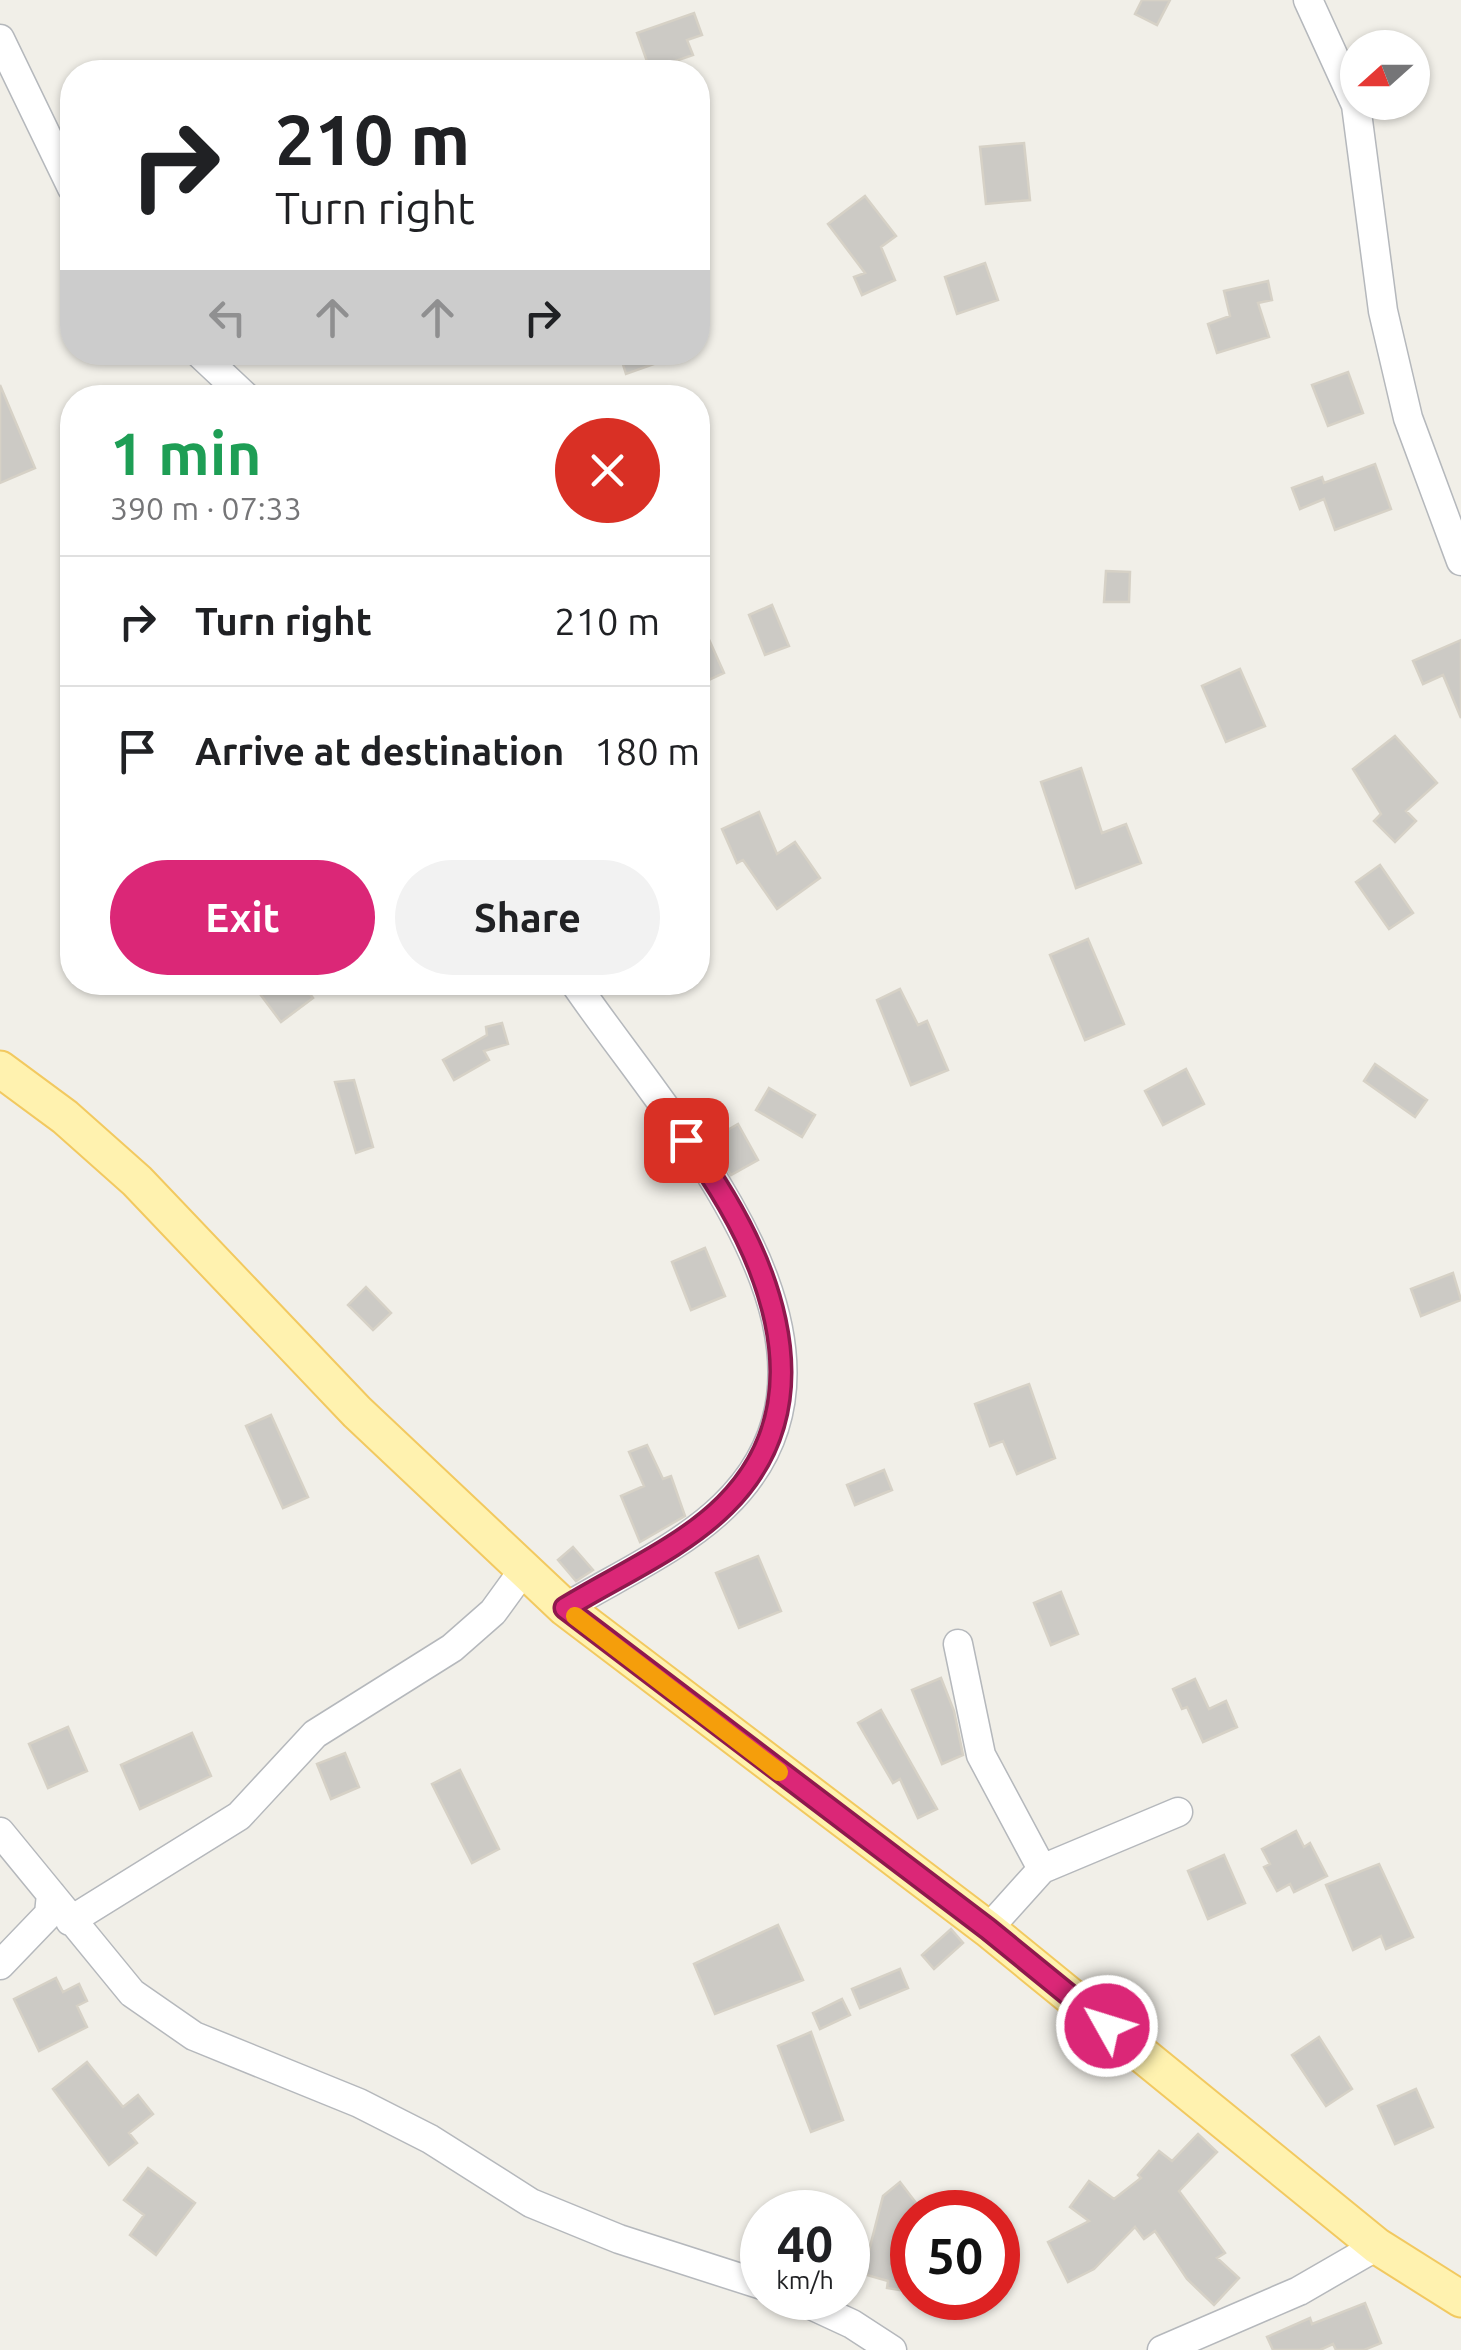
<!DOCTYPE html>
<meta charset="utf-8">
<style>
body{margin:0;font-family:Ubuntu,sans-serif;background:#f2f2f2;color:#202124;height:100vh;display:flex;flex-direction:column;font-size:38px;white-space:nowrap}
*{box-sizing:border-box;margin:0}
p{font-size:32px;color:#757577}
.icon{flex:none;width:55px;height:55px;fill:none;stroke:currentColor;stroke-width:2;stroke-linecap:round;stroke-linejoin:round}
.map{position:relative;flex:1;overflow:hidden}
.sheet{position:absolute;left:60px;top:385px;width:650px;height:610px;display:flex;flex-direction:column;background:#fff;border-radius:40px;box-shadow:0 2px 8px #0004}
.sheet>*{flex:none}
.guide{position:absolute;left:60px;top:60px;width:650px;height:305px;border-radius:40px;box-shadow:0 2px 8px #0004;background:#fff;color:#202124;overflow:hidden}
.needle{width:65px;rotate:249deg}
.tools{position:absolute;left:1340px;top:30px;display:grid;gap:20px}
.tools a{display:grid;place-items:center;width:90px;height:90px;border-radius:50%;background:#fff;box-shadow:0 2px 8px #0004;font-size:50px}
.speed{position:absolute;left:740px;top:2190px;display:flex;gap:20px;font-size:50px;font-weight:700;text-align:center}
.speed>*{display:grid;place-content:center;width:130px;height:130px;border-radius:50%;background:#fff;box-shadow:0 2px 8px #0004;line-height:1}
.speed small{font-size:25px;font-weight:400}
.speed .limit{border:15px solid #d22;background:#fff;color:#111}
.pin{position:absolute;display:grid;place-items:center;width:85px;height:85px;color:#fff;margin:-42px;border-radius:20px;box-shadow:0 5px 15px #0006}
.me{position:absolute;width:110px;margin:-55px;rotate:309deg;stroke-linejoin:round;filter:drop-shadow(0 0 8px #0008)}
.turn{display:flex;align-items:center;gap:35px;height:210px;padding:0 50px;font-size:45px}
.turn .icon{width:130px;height:130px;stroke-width:2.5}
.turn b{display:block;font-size:70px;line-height:85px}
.lanes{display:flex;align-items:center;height:95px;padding:0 50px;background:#0003;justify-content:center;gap:50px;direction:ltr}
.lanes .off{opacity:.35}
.round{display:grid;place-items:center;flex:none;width:105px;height:105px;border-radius:52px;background:#f2f2f2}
.overview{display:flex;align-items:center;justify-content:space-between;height:170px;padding:0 50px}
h1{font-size:60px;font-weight:700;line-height:75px;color:#1e9e55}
.button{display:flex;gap:20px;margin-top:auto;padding:20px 50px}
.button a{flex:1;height:115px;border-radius:60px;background:#db2777;color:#fff;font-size:40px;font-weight:700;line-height:115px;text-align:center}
.button a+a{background:#f2f2f2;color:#202124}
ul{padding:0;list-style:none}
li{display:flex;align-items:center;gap:30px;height:130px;padding:0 50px;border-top:2px solid #e0e0e0}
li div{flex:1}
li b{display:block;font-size:38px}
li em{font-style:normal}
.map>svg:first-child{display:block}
</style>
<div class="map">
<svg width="1461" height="2350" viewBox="0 0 1461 2350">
<rect width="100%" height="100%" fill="#f1efe8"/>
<path fill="#cccac5" stroke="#d6d1c6" stroke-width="2.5" d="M1142,0H1170L1157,25L1135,14Z
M694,13L702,35L687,40L693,55L650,70L637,33Z
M1024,143L1030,200L986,204L980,147Z
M865,196L896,236L881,247L895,280L862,295L854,277L865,273L828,224Z
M985,263L998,300L957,314L945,277Z
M1268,281L1272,300L1258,303L1269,337L1217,353L1208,324L1230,316L1224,291Z
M619,352H679V355L626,374Z
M1348,372L1363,413L1328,426L1312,385Z
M0,385L35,468L0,483Z
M1375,464L1391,509L1335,530L1324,499L1300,509L1292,488L1322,477L1324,483Z
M1106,571L1130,572L1129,602H1104Z
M772,605L789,646L765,655L749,615Z
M698,615L724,673L698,685Z
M1461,640V718L1443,675L1423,684L1413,661Z
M1240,669L1265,726L1226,742L1202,686Z
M1395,736L1437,783L1406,811L1416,821L1395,842L1374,821L1381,814L1353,769Z
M1081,768L1102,833L1126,824L1141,863L1076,888L1041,782Z
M759,812L777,854L795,842L820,878L777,909L743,860L737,863L722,829Z
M1380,865L1413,913L1389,929L1356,882Z
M1088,939L1124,1024L1085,1040L1050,955Z
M251,982H301L313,998L281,1022Z
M900,989L918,1025L927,1021L948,1070L911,1085L877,1000Z
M502,1023L508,1044L484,1051L489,1060L454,1080L443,1060L487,1035L486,1027Z
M1375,1064L1427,1100L1415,1117L1364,1081Z
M1186,1069L1204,1104L1163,1125L1145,1091Z
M354,1080L373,1147L356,1153L335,1082Z
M769,1088L815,1115L802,1137L756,1110Z
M738,1124L758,1160L731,1175L709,1141Z
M705,1248L725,1296L691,1310L672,1262Z
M1453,1273L1461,1300L1421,1316L1411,1289Z
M366,1287L391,1313L373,1330L348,1305Z
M1029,1384L1055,1458L1017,1474L1003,1441L990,1446L975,1404Z
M271,1415L308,1497L283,1508L246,1426Z
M647,1445L663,1479L671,1476L685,1516L640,1542L621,1496L644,1486L629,1452Z
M884,1470L892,1490L855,1505L847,1485Z
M573,1547L593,1570L576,1581L558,1560Z
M758,1556L781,1611L739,1628L716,1573Z
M1061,1592L1078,1634L1051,1645L1034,1603Z
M941,1678L954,1711L963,1755L942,1764L912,1690Z
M1195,1679L1209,1709L1226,1701L1237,1727L1203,1742L1187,1707L1182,1709L1173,1689Z
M881,1710L937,1809L918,1818L900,1779L893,1783L858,1723Z
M68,1727L87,1771L48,1788L29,1744Z
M192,1733L211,1776L140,1809L121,1765Z
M345,1753L359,1787L331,1799L317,1764Z
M460,1770L499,1849L472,1863L432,1784Z
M1296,1831L1304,1847L1310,1843L1327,1876L1294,1892L1290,1884L1277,1891L1264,1867L1270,1864L1262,1849Z
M1224,1855L1245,1903L1208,1919L1188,1871Z
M1379,1864L1413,1937L1386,1949L1381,1936L1353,1950L1326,1885Z
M778,1925L803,1980L715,2014L694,1964Z
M951,1929L963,1943L934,1969L922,1955Z
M900,1969L908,1988L860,2008L852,1989Z
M56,1978L63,1992L79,1984L87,2001L77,2006L87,2027L39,2051L14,1999Z
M842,1999L850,2015L820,2029L813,2013Z
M811,2032L843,2120L811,2132L778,2046Z
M1319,2037L1352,2089L1326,2106L1292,2055Z
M87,2062L123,2107L138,2095L153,2114L129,2133L137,2143L109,2165L53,2089Z
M1416,2089L1433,2127L1395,2144L1378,2106Z
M1198,2134L1217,2152L1179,2191L1225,2253L1217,2258L1239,2278L1214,2305L1187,2279L1155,2231L1144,2239L1135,2227L1094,2269L1068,2282L1048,2242L1089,2221L1070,2207L1089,2181L1114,2199L1141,2178L1138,2175L1159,2151L1172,2161Z
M148,2168L195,2203L156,2255L130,2235L144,2215L124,2200Z
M900,2182L923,2212H912V2292L887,2288L888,2281L863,2274L883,2196Z
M1365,2303L1381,2343L1364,2350H1336L1333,2344L1320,2350H1273L1267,2337L1310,2318L1312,2324Z"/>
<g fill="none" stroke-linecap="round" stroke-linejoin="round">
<defs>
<path id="minor" d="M1308,0L1356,105L1383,311L1408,418L1461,561
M0,39L72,188
M198,352L247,398
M565,1608C616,1577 681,1548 724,1506C888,1347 665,1117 574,982
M958,1644L981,1755L1042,1869L988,1929
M0,1832L132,1993L194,2036L359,2103L430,2139L531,2203L619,2239L762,2285
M1042,1869L1178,1812
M70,1921L239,1816L315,1734L452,1648L493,1612L525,1568
M0,1965L49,1914L51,1894
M796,2298L852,2324L892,2350
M1162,2350L1299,2291L1377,2246"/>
<path id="major" d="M0,1069L65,1117L137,1181L357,1412L565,1608L988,1929L1377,2246L1461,2299"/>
</defs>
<use href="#minor" stroke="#b5b8bc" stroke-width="31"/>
<use href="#major" stroke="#f2c960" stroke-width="39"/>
<use href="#minor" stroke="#fff" stroke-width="28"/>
<use href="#major" stroke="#fff2af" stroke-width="35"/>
</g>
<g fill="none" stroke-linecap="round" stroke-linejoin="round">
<defs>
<path id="route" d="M686,1140C763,1244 834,1396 725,1505C682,1548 617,1576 565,1608L988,1929L1107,2026"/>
</defs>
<use href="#route" stroke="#8e194d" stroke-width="25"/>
<use href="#route" stroke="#db2777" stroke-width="18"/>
<path stroke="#f59e0b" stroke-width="18" d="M575,1616L779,1772"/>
</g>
</svg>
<div class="tools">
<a><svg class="needle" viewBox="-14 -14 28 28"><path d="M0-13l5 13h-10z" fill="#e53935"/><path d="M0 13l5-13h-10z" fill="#757577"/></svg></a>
</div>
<div class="speed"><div>40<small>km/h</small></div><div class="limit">50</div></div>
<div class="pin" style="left:686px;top:1140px;background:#d93025"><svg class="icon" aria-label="arrive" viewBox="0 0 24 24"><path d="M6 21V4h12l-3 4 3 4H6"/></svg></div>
<svg class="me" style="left:1107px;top:2026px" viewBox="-20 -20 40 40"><circle r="17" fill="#db2777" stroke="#fff" stroke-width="3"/><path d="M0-11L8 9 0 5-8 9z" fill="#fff"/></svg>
<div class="guide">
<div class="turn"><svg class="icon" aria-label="right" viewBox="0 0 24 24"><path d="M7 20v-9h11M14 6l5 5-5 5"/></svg><div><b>210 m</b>Turn right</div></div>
<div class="lanes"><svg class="icon off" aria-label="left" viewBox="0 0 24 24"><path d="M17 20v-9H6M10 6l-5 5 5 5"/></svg><svg class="icon off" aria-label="ahead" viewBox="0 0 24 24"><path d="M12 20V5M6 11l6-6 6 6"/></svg><svg class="icon off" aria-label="ahead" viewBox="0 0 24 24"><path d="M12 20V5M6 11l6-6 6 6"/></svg><svg class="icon" aria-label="right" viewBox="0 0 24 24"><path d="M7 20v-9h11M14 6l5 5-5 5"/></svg></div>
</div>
<section class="sheet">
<div class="overview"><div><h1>1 min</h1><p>390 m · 07:33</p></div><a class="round" style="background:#d93025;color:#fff"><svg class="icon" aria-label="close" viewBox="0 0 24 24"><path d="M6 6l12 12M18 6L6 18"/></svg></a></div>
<ul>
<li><svg class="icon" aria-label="right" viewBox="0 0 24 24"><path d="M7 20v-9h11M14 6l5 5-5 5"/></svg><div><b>Turn right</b></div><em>210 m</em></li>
<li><svg class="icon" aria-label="arrive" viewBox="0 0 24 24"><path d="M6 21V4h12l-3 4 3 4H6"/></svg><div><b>Arrive at destination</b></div><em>180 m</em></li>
</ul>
<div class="button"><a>Exit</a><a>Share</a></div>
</section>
</div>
